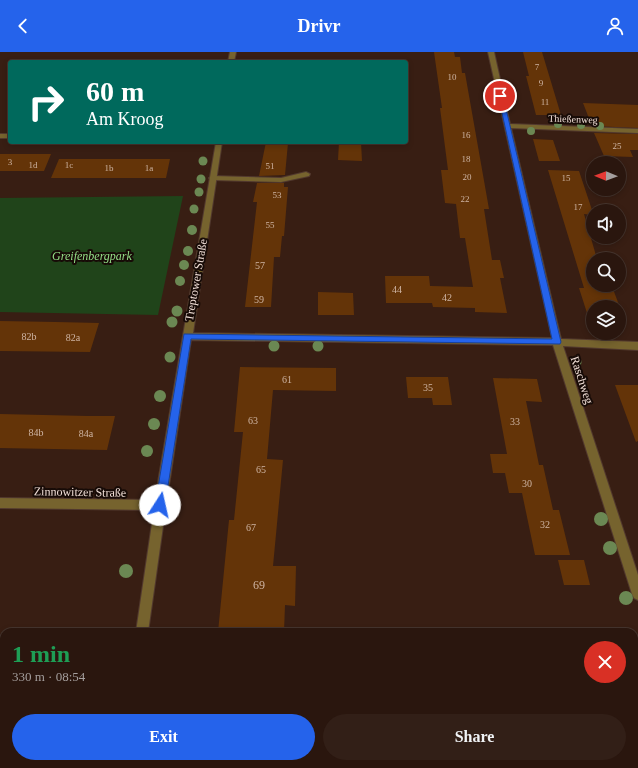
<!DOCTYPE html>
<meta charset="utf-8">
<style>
body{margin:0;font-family:"Times New Roman",serif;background:#321f17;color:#f1f3f6;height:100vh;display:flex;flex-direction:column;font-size:15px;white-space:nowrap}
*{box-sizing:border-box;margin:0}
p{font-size:13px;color:#a59f9e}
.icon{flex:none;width:22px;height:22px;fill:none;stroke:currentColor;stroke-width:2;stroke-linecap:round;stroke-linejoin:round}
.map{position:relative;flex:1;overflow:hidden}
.sheet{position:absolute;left:0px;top:576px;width:638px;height:140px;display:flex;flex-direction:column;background:#2a160e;border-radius:12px 12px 0 0;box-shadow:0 2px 6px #0003,0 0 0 1px #46352e}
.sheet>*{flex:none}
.banner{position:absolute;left:8px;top:8px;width:400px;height:84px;border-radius:4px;box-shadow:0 2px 6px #0003,0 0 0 1px #46352e;background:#00695c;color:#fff;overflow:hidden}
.needle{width:26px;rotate:271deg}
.tools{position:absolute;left:586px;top:104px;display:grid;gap:8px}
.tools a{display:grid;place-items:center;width:40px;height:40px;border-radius:50%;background:#2a160e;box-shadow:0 2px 6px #0003,0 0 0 1px #46352e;font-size:20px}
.pin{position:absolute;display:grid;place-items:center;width:34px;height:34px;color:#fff;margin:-17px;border:2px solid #fff;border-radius:50%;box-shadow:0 1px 4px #0007}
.me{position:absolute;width:44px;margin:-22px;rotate:10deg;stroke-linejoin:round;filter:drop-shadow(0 0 3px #0008)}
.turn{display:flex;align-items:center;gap:14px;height:84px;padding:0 12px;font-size:18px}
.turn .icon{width:52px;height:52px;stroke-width:2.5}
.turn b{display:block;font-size:28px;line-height:34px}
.round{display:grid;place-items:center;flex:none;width:42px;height:42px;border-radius:21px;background:#321f17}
.headline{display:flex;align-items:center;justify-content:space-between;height:68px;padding:0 12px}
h1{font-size:24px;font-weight:700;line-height:30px;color:#1e9e55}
.button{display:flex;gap:8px;margin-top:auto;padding:8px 12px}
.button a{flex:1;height:46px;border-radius:24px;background:#2563eb;color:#fff;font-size:16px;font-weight:700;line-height:46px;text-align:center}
.button a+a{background:#321f17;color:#f1f3f6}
header{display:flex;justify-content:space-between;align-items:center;height:52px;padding:0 12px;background:#2563eb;color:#fff;font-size:18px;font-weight:700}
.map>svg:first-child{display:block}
</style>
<header><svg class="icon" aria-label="back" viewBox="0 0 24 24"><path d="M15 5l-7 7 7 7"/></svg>Drivr<svg class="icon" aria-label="person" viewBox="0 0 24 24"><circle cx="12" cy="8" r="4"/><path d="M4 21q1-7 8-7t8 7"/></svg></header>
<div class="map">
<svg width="638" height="716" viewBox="0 0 638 716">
<rect width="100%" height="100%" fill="#381e13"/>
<path fill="#20441a" d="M183,144L158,263L0,260V146Z"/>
<path fill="#643408" d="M434,0H454L455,5H460L462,21H465L489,157H484L492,208H500L504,226H500L507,261L475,260V256L433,255L432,251H386L385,224H429L430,234L473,235L465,186H460L456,152L445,151L441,118H448L440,56H442Z
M523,0H542L561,63H536L526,24H529Z
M583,51L638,53V76L592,74Z
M594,81L638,82V98H630L633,105L604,104Z
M533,87L553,88L560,109H539Z
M266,90L288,91L285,123L259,124Z
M339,90H361L362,109L338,108Z
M0,102H51L44,119H0Z
M59,107H170L166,126H51Z
M548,118L579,119L593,161V163L584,162L597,207H593V233H605L606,237H613L622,261H619V255H593V261H587L579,236H584Z
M257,131H284V135H288L284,184H282L280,205H274L271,255H245L257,150H253Z
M318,240L353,241L354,263H318Z
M0,269L56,270L99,271L90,300L0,299Z
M240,315L336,316V339L273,338L267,407L283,408L273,514H296L295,554L285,553L284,580H218L229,468H234L243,380H234Z
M406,325H448L452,353H433L432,346H408Z
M493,326L537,327L542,350L526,349L539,413H543L553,458H559L570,503H535L522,441H509L505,421H493L490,402H507Z
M615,333H638V389L636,390Z
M0,362L88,364H115L107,398L0,396Z
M558,508H584L590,533H564Z"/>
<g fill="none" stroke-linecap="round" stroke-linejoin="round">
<defs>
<path id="lane" d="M306,120L310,122L309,124L281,130L213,128L209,126L213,124L281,126Z"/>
<path id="street" d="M230,0H236L234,10H228Z
M488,0H494L510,72L638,77V81L511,76L561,287L638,290V298L563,294L638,523V548L634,546L632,542L553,293L191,288L166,453L148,580H136L154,458L0,456V446L155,448L216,90H222L193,281L552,286Z
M0,82H10V86H0Z
M124,712H138V716H124Z"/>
</defs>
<use href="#lane" stroke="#52392e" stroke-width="2"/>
<use href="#street" stroke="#52392e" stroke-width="2"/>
<use href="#lane" fill="#76632e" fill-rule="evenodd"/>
<use href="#street" fill="#76632e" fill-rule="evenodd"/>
</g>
<g fill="#6b8853">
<circle cx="558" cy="72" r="4"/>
<circle cx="581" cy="73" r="4"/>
<circle cx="600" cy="74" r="4"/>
<circle cx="531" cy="79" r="4"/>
<circle cx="203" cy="109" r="4.5"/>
<circle cx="201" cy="127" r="4.5"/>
<circle cx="199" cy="140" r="4.5"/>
<circle cx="194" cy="157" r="4.5"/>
<circle cx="192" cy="178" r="5"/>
<circle cx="188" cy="199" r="5"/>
<circle cx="184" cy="213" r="5"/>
<circle cx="180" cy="229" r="5"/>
<circle cx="177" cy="259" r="5.5"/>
<circle cx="172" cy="270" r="5.5"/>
<circle cx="274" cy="294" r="5.5"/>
<circle cx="318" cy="294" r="5.5"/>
<circle cx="170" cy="305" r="5.5"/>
<circle cx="576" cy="310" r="5.5"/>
<circle cx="160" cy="344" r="6"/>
<circle cx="154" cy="372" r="6"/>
<circle cx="147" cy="399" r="6"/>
<circle cx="601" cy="467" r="7"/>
<circle cx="610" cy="496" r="7"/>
<circle cx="126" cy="519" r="7"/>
<circle cx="626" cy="546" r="7"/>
</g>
<path fill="#2563eb" stroke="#184099" d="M498,43L503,44L561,290L560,292L191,287L165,453L163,457H156L155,453L184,282L552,287Z"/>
<g text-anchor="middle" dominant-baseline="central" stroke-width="4" stroke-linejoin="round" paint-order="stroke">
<g font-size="9" fill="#ceb4a3">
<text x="537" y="15">7</text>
<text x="452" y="25">10</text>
<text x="541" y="31">9</text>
<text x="545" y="50">11</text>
<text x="466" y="83">16</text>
<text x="617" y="94">25</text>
<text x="466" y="107">18</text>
<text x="10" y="110">3</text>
<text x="33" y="113">1d</text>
<text x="69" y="113">1c</text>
<text x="270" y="114">51</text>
<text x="109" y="116">1b</text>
<text x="149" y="116">1a</text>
<text x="467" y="125">20</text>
<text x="566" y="126">15</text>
<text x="277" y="143">53</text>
<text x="465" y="147">22</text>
<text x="578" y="155">17</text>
<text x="270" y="173">55</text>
</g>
<g font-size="10" fill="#f1dfd7" stroke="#170b07">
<text transform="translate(573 67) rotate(2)">Thießenweg</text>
</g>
<g font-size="10" fill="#ceb4a3">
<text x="260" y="213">57</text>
<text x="397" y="237">44</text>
<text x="447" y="245">42</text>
<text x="259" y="247">59</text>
<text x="29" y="284">82b</text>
<text x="73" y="285">82a</text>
<text x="287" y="327">61</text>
<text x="428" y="335">35</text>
<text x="253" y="368">63</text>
<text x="515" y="369">33</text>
<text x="36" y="380">84b</text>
<text x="86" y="381">84a</text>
<text x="261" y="417">65</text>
<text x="527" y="431">30</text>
<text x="545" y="472">32</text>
<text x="251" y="475">67</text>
</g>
<g font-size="12" font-style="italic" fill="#94de87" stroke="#170b07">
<text x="92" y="204">Greifenbergpark</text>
</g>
<g font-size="12" fill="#f1dfd7" stroke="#170b07">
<text transform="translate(196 228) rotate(-80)">Treptower Straße</text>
<text transform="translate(582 328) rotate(72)">Raschweg</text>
<text transform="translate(80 440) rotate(1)">Zinnowitzer Straße</text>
</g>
<g font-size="12" fill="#ceb4a3">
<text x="259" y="533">69</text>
</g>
</g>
</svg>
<div class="tools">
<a><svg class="needle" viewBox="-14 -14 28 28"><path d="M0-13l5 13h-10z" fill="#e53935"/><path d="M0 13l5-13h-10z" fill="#a59f9e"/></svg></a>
<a><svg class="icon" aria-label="sound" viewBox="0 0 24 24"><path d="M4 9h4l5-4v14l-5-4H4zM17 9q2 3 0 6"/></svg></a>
<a><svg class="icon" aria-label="search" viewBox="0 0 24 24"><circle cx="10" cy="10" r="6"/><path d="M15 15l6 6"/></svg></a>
<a><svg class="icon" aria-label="layers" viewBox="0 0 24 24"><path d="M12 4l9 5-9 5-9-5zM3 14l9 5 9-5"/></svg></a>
</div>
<div class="pin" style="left:500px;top:44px;background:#d93025"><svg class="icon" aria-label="arrive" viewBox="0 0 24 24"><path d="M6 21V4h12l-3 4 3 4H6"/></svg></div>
<svg class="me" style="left:160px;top:453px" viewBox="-20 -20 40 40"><circle r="19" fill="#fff"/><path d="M0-13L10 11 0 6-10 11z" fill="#2563eb"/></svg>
<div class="banner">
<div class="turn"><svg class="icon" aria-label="right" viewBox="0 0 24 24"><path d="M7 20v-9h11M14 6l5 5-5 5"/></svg><div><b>60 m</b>Am Kroog</div></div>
</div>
<section class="sheet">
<div class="headline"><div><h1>1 min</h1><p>330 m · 08:54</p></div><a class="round" style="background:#d93025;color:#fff"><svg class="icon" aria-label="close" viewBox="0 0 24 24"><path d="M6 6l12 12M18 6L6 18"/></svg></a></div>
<div class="button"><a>Exit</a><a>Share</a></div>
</section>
</div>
